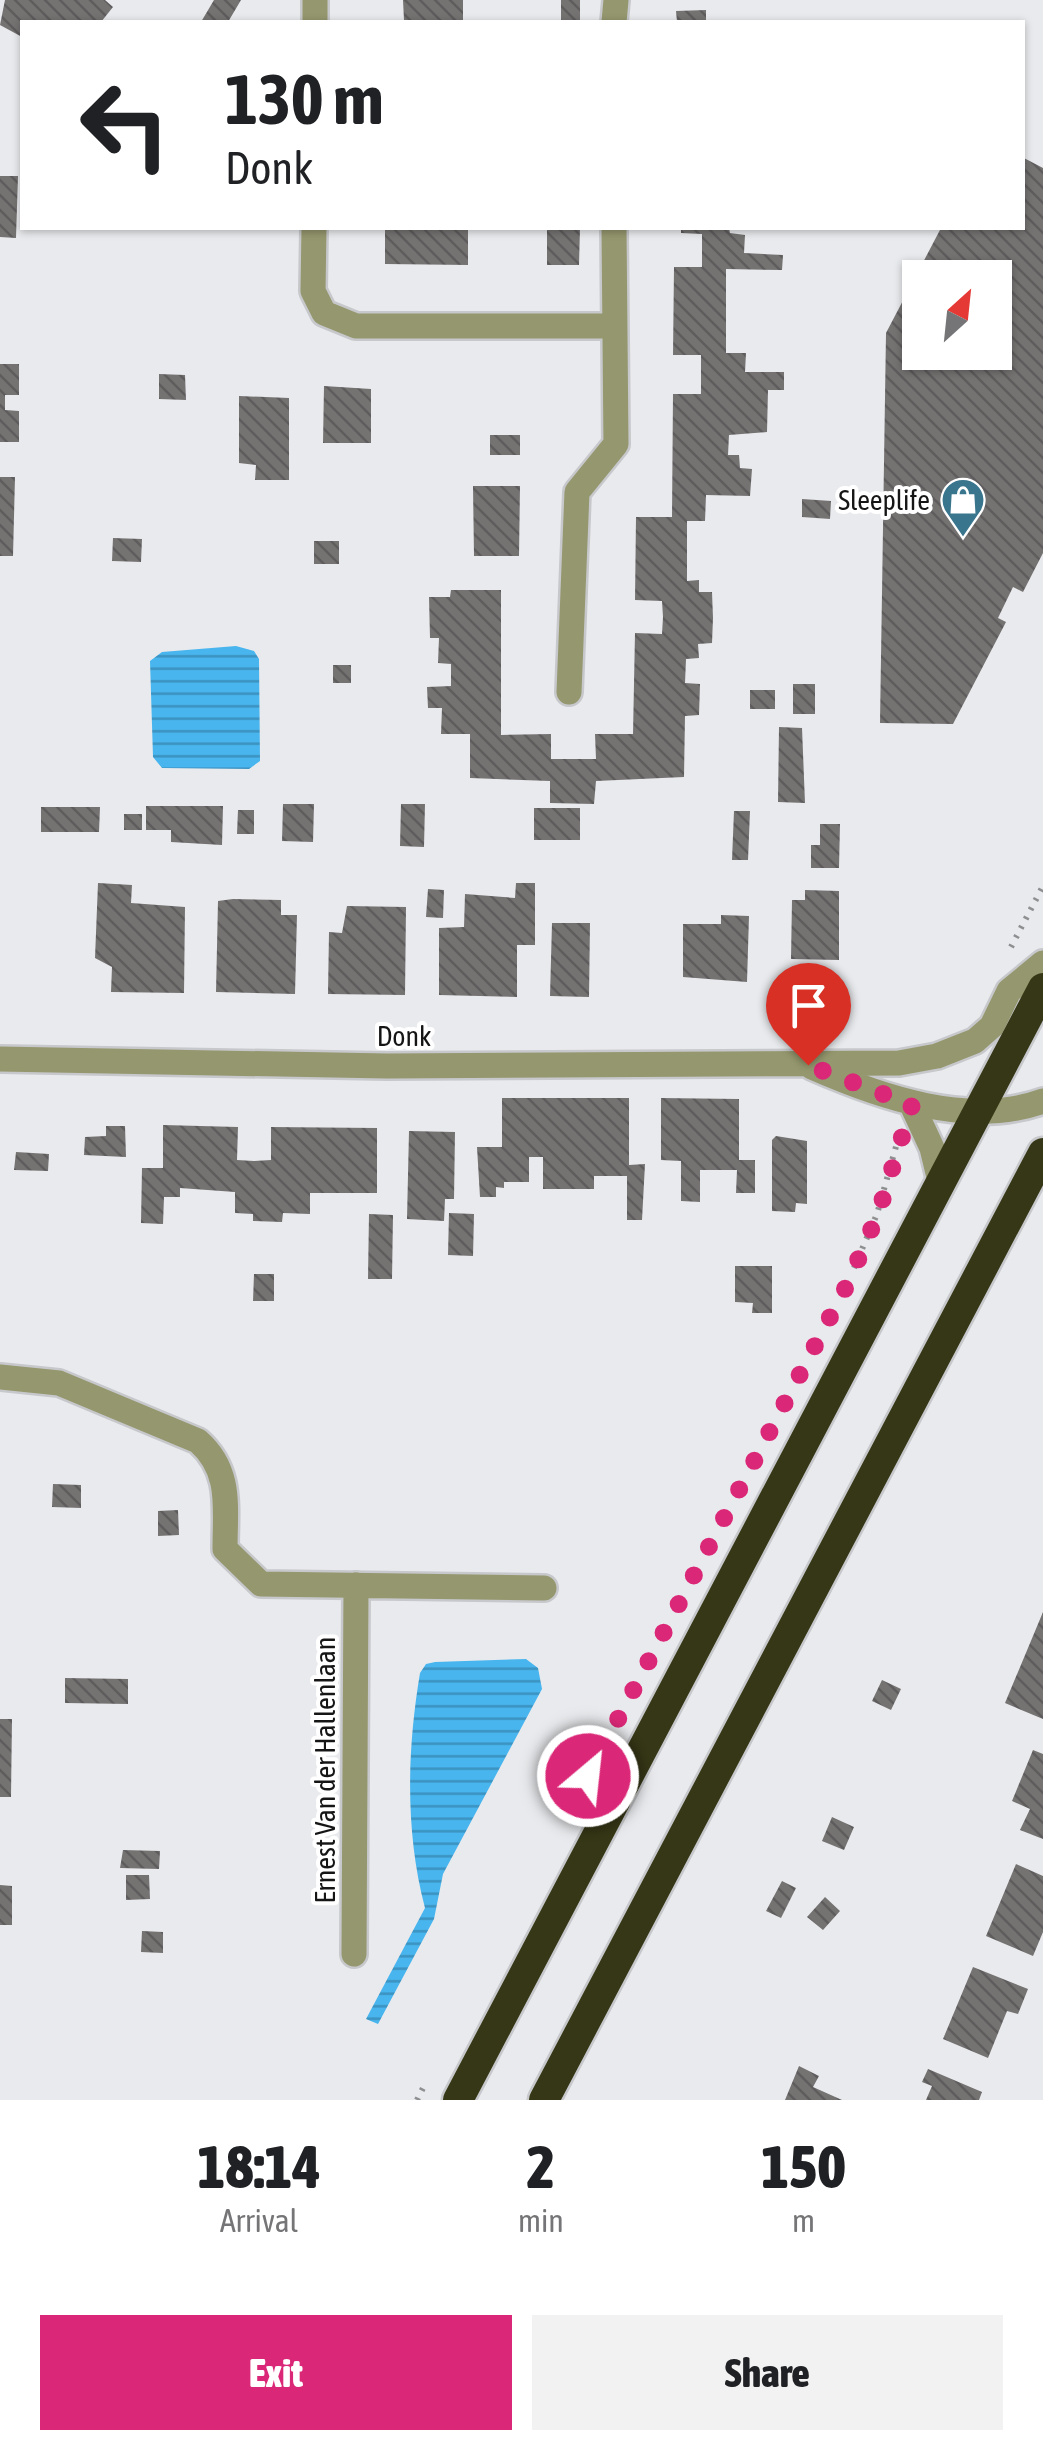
<!DOCTYPE html>
<style>
body{margin:0;font-family:"Asap Condensed",sans-serif;background:#f2f2f2;color:#202124;height:100vh;display:flex;flex-direction:column;font-size:38px;white-space:nowrap}
*{box-sizing:border-box;margin:0}
p{font-size:32px;color:#757577}
.icon{flex:none;width:55px;height:55px;fill:none;stroke:currentColor;stroke-width:2;stroke-linecap:round;stroke-linejoin:round}
.map{position:relative;height:2100px;overflow:hidden}
.details{display:flex;flex-direction:column;background:#fff;flex:1}
.details>*{flex:none}
.hud{position:absolute;left:20px;top:20px;width:1005px;height:210px;border-radius:0px;box-shadow:0 2px 8px #0004;background:#fff;color:#202124;overflow:hidden}
.needle{width:65px;rotate:27deg}
.buttons{position:absolute;left:902px;top:260px;display:grid;gap:20px}
.buttons a{display:grid;place-items:center;width:110px;height:110px;border-radius:0px;background:#fff;box-shadow:0 2px 8px #0004;font-size:50px}
.pin{position:absolute;display:grid;place-items:center;width:85px;height:85px;color:#fff;margin:-102px -42px;border-radius:50% 50% 50% 0;rotate:-45deg;box-shadow:0 0 10px #0007}
.pin .icon{rotate:45deg}
.me{position:absolute;width:110px;margin:-55px;rotate:28deg;stroke-linejoin:round;filter:drop-shadow(0 0 8px #0008)}
.turn{display:flex;align-items:center;gap:35px;height:210px;padding:0 40px;font-size:45px}
.turn .icon{width:130px;height:130px;stroke-width:2.5}
.turn b{display:block;font-size:70px;line-height:85px}
.eta{display:flex;justify-content:space-evenly;align-items:center;height:170px;text-align:center}
.eta b{font-size:60px;font-weight:800;line-height:70px}
.primary-button{display:flex;gap:20px;margin-top:auto;padding:20px 40px}
.primary-button a{flex:1;height:115px;border-radius:0px;background:#db2777;color:#fff;font-size:40px;font-weight:800;line-height:115px;text-align:center}
.primary-button a+a{background:#f2f2f2;color:#202124}
.map>svg:first-child{display:block}
</style>
<div class="map">
<svg width="1043" height="2100" viewBox="0 0 1043 2100">
<defs>
<pattern id="water-rules" width="6" height="5" patternUnits="userSpaceOnUse" patternTransform="scale(2.5)"><rect width="6" height="5" fill="#48b5ee"/><path d="M0 2.5h6" fill="none" stroke="#3b92c0"/></pattern>
<pattern id="building-back-hatch" width="6" height="6" patternUnits="userSpaceOnUse" patternTransform="scale(2.5)"><rect width="6" height="6" fill="#757272"/><path d="M-1 5l2 2M0 0l6 6M5-1l2 2" fill="none" stroke="#5f5c5d"/></pattern>
</defs>
<rect width="100%" height="100%" fill="#e9eaed"/>
<path fill="url(#water-rules)" d="M236,646L254,651L259,659L260,761L249,769L162,768L153,757L150,661L162,652Z
M526,1659L538,1668L542,1689L443,1874L434,1919L378,2024L366,2019L425,1908C405,1832 407,1751 420,1673L426,1664L435,1662Z"/>
<path fill="url(#building-back-hatch)" fill-rule="evenodd" d="M5,0H105L113,7L101,22H22V37L0,25Z
M214,0H241L228,22H201Z
M403,0H463V20H404Z
M561,0H580V22H561Z
M706,10V22H677L676,11Z
M1022,157L1043,168V553L1023,592L1013,587L998,618L1006,622L953,724L880,723L886,333L941,228H1022ZM920,278H995V352H920Z
M0,176H18L16,238L0,237Z
M385,228H468V265L385,264Z
M547,228H580L579,265H547Z
M681,228H729L730,233L745,235L744,253L783,255L782,270L726,269V353H746L745,372H784V390H768L767,432L729,435L728,455H739L740,468L752,469L750,496L706,495L705,521H687V581L699,580V592H712L713,618L712,643L698,644L699,658L686,659L685,683L700,684L699,715L685,716L684,777L596,781L594,804L550,803V781L470,778V734H441L442,708H428L427,687L451,686V664L438,663L439,638H430L429,597H450L451,590H501V735L551,734V759H596L595,734H633L635,633L662,634L663,617L662,601L635,600L636,517H672L673,394H701V355H673L674,267H702V234L681,233Z
M0,364H19V395H5V410L19,411V442H0Z
M159,374L185,375L186,400L159,399Z
M324,386L371,389V443H323Z
M239,396L289,398V480H255L256,465L239,463Z
M490,435H520V455H490Z
M0,477H15L13,556H0Z
M473,486H520L519,556H474Z
M802,499L831,501L830,519L802,517Z
M113,538L142,539L141,562L112,561Z
M314,541H339V564H314Z
M333,665H351V683H333Z
M793,684H815V714H793Z
M750,690H775V709H750Z
M779,727L802,728L805,803L778,802Z
M283,804H314L313,842L282,841Z
M401,804H425L424,847L400,846Z
M146,806H223L222,845L171,842V830H146Z
M41,807H100L99,832H41Z
M534,808H580V840H534Z
M238,810H254V834H237Z
M734,811H750L748,860H732Z
M124,814H142V830H124Z
M820,824H840L839,868H811V845H820Z
M98,883L132,885L131,903L185,907L184,993L111,992L112,967L95,958Z
M516,883H535V945H517V997L439,995V928L464,927L465,894L515,898Z
M428,889L444,890L443,918L426,917Z
M805,890L839,891V960L791,959L792,900H805Z
M233,899L281,900V915H297L295,994L216,992L218,901Z
M347,906L406,907L405,995L328,994L329,932L342,933Z
M721,915L749,916L747,982L683,977V924H721Z
M552,923H590L589,997L550,996Z
M502,1098H629V1165L645,1164L642,1220H627V1176H594V1189H543V1157H529V1182H504V1188L496,1187V1197H480L477,1147H502Z
M661,1098L739,1099V1160H755V1193H736L737,1170H700V1202L681,1201V1161L661,1160Z
M163,1125L238,1127L237,1160L254,1161L271,1160V1127L377,1128V1193H310V1214L283,1213L282,1222L253,1221V1214L235,1213V1192L180,1188V1197H164L163,1224L141,1223L142,1168H163Z
M106,1126H125L126,1157L84,1155L85,1137L106,1136Z
M409,1131L455,1132L454,1199H445L444,1221L407,1219Z
M776,1136L807,1141V1204L796,1203L795,1212L772,1211V1140Z
M16,1152L49,1154L48,1171L14,1170Z
M449,1213L474,1214L473,1256L448,1255Z
M369,1214L393,1215L392,1279H368Z
M735,1266H772V1313H752L753,1303L735,1302Z
M254,1274H274V1301H253Z
M53,1484L81,1485V1508L52,1507Z
M178,1510L179,1535L158,1536V1511Z
M1043,1612V1719L1005,1703Z
M65,1678L128,1679V1704L65,1703Z
M882,1680L901,1689L891,1710L872,1701Z
M0,1719H12L11,1797H0Z
M1033,1750L1043,1754V1839L1020,1830L1030,1809L1012,1801Z
M832,1817L854,1827L844,1850L822,1841Z
M123,1850L160,1851L159,1869L120,1868Z
M1016,1864L1043,1876V1932L1033,1956L986,1936Z
M126,1875H149L150,1899L126,1900Z
M782,1881L796,1888L781,1918L766,1911Z
M0,1885L12,1886V1925H0Z
M825,1897L840,1911L823,1930L807,1917Z
M142,1931L163,1932V1953L141,1952Z
M973,1967L1028,1989L1018,2014L1007,2011L988,2058L943,2039Z
M799,2066L819,2076L813,2087L842,2100H785Z
M928,2069L982,2092L979,2100H926L932,2086L922,2082Z"/>
<g fill="none" stroke-linecap="round" stroke-linejoin="round">
<defs>
<path id="minor" d="M315,22V0
M614,22L616,0
M314,228L313,291L324,313L356,326H614
M569,692L577,492L616,444L614,228
M0,1059L387,1066L899,1063L937,1056L975,1041L992,1026L1009,991L1043,963
M812,1067C880,1097 969,1128 1043,1101
M912,1105L932,1148L940,1181
M0,1377L59,1383L198,1441C232,1471 225,1507 225,1549L261,1584L544,1588
M354,1954L356,1585"/>
<path id="highway" d="M458,2100L1043,988
M544,2100L1043,1153"/>
</defs>
<use href="#minor" stroke="#c7c8cb" stroke-width="30"/>
<use href="#highway" stroke="#c7c8cb" stroke-width="35"/>
<path stroke="#8e8f91" stroke-width="6" stroke-dasharray="2.5 8" stroke-linecap="butt" d="M1011,947L1043,886
M854,1268L877,1214L897,1143
M417,2100L425,2084"/>
<use href="#minor" stroke="#95976e" stroke-width="25"/>
<use href="#highway" stroke="#363716" stroke-width="30"/>
</g>
<g fill="none" stroke-linecap="round" stroke-linejoin="round">
<path stroke="#db2777" stroke-width="18" stroke-dasharray="0 32.4" d="M588,1776L847,1285L878,1214L912,1105L808,1065"/>
</g>
<defs>
<symbol id="shop-pin" viewBox="-11 -11 22 30"><path d="M0 17L-7.5 6A9.5 9.5 0 1 1 7.5 6Z" fill="#39758d" stroke="#fff"/><path d="M-5-2.5h2.3a2.7 3.5 0 0 1 5.4 0H5L5.5 6h-11ZM-1.5-2.5h3a1.5 2.3 0 0 0-3 0Z" fill="#fff"/></symbol>
</defs>
<g fill-rule="evenodd">
<use href="#shop-pin" x="938" y="475" width="50" height="68"/>
</g>
<g text-anchor="middle" dominant-baseline="central" stroke-width="8" stroke-linejoin="round" paint-order="stroke">
<g font-size="28" fill="#151516" stroke="#fff" text-anchor="end">
<text x="930" y="500">Sleeplife</text>
</g>
<g font-size="28" fill="#151516" stroke="#fff">
<text x="404" y="1036">Donk</text>
<text transform="translate(325 1770) rotate(-90)">Ernest Van der Hallenlaan</text>
</g>
</g>
</svg>
<div class="buttons">
<a><svg class="needle" viewBox="-14 -14 28 28"><path d="M0-13l5 13h-10z" fill="#e53935"/><path d="M0 13l5-13h-10z" fill="#757577"/></svg></a>
</div>
<div class="pin" style="left:808px;top:1065px;background:#d93025"><svg class="icon" aria-label="arrive" viewBox="0 0 24 24"><path d="M6 21V4h12l-3 4 3 4H6"/></svg></div>
<svg class="me" style="left:588px;top:1776px" viewBox="-20 -20 40 40"><circle r="17" fill="#db2777" stroke="#fff" stroke-width="3"/><path d="M0-11L8 9 0 5-8 9z" fill="#fff"/></svg>
<div class="hud">
<div class="turn"><svg class="icon" aria-label="left" viewBox="0 0 24 24"><path d="M17 20v-9H6M10 6l-5 5 5 5"/></svg><div><b>130 m</b>Donk</div></div>
</div>
</div>
<section class="details">
<div class="eta">
<div><b>18:14</b><p>Arrival</p></div>
<div><b>2</b><p>min</p></div>
<div><b>150</b><p>m</p></div>
</div>
<div class="primary-button"><a>Exit</a><a>Share</a></div>
</section>
